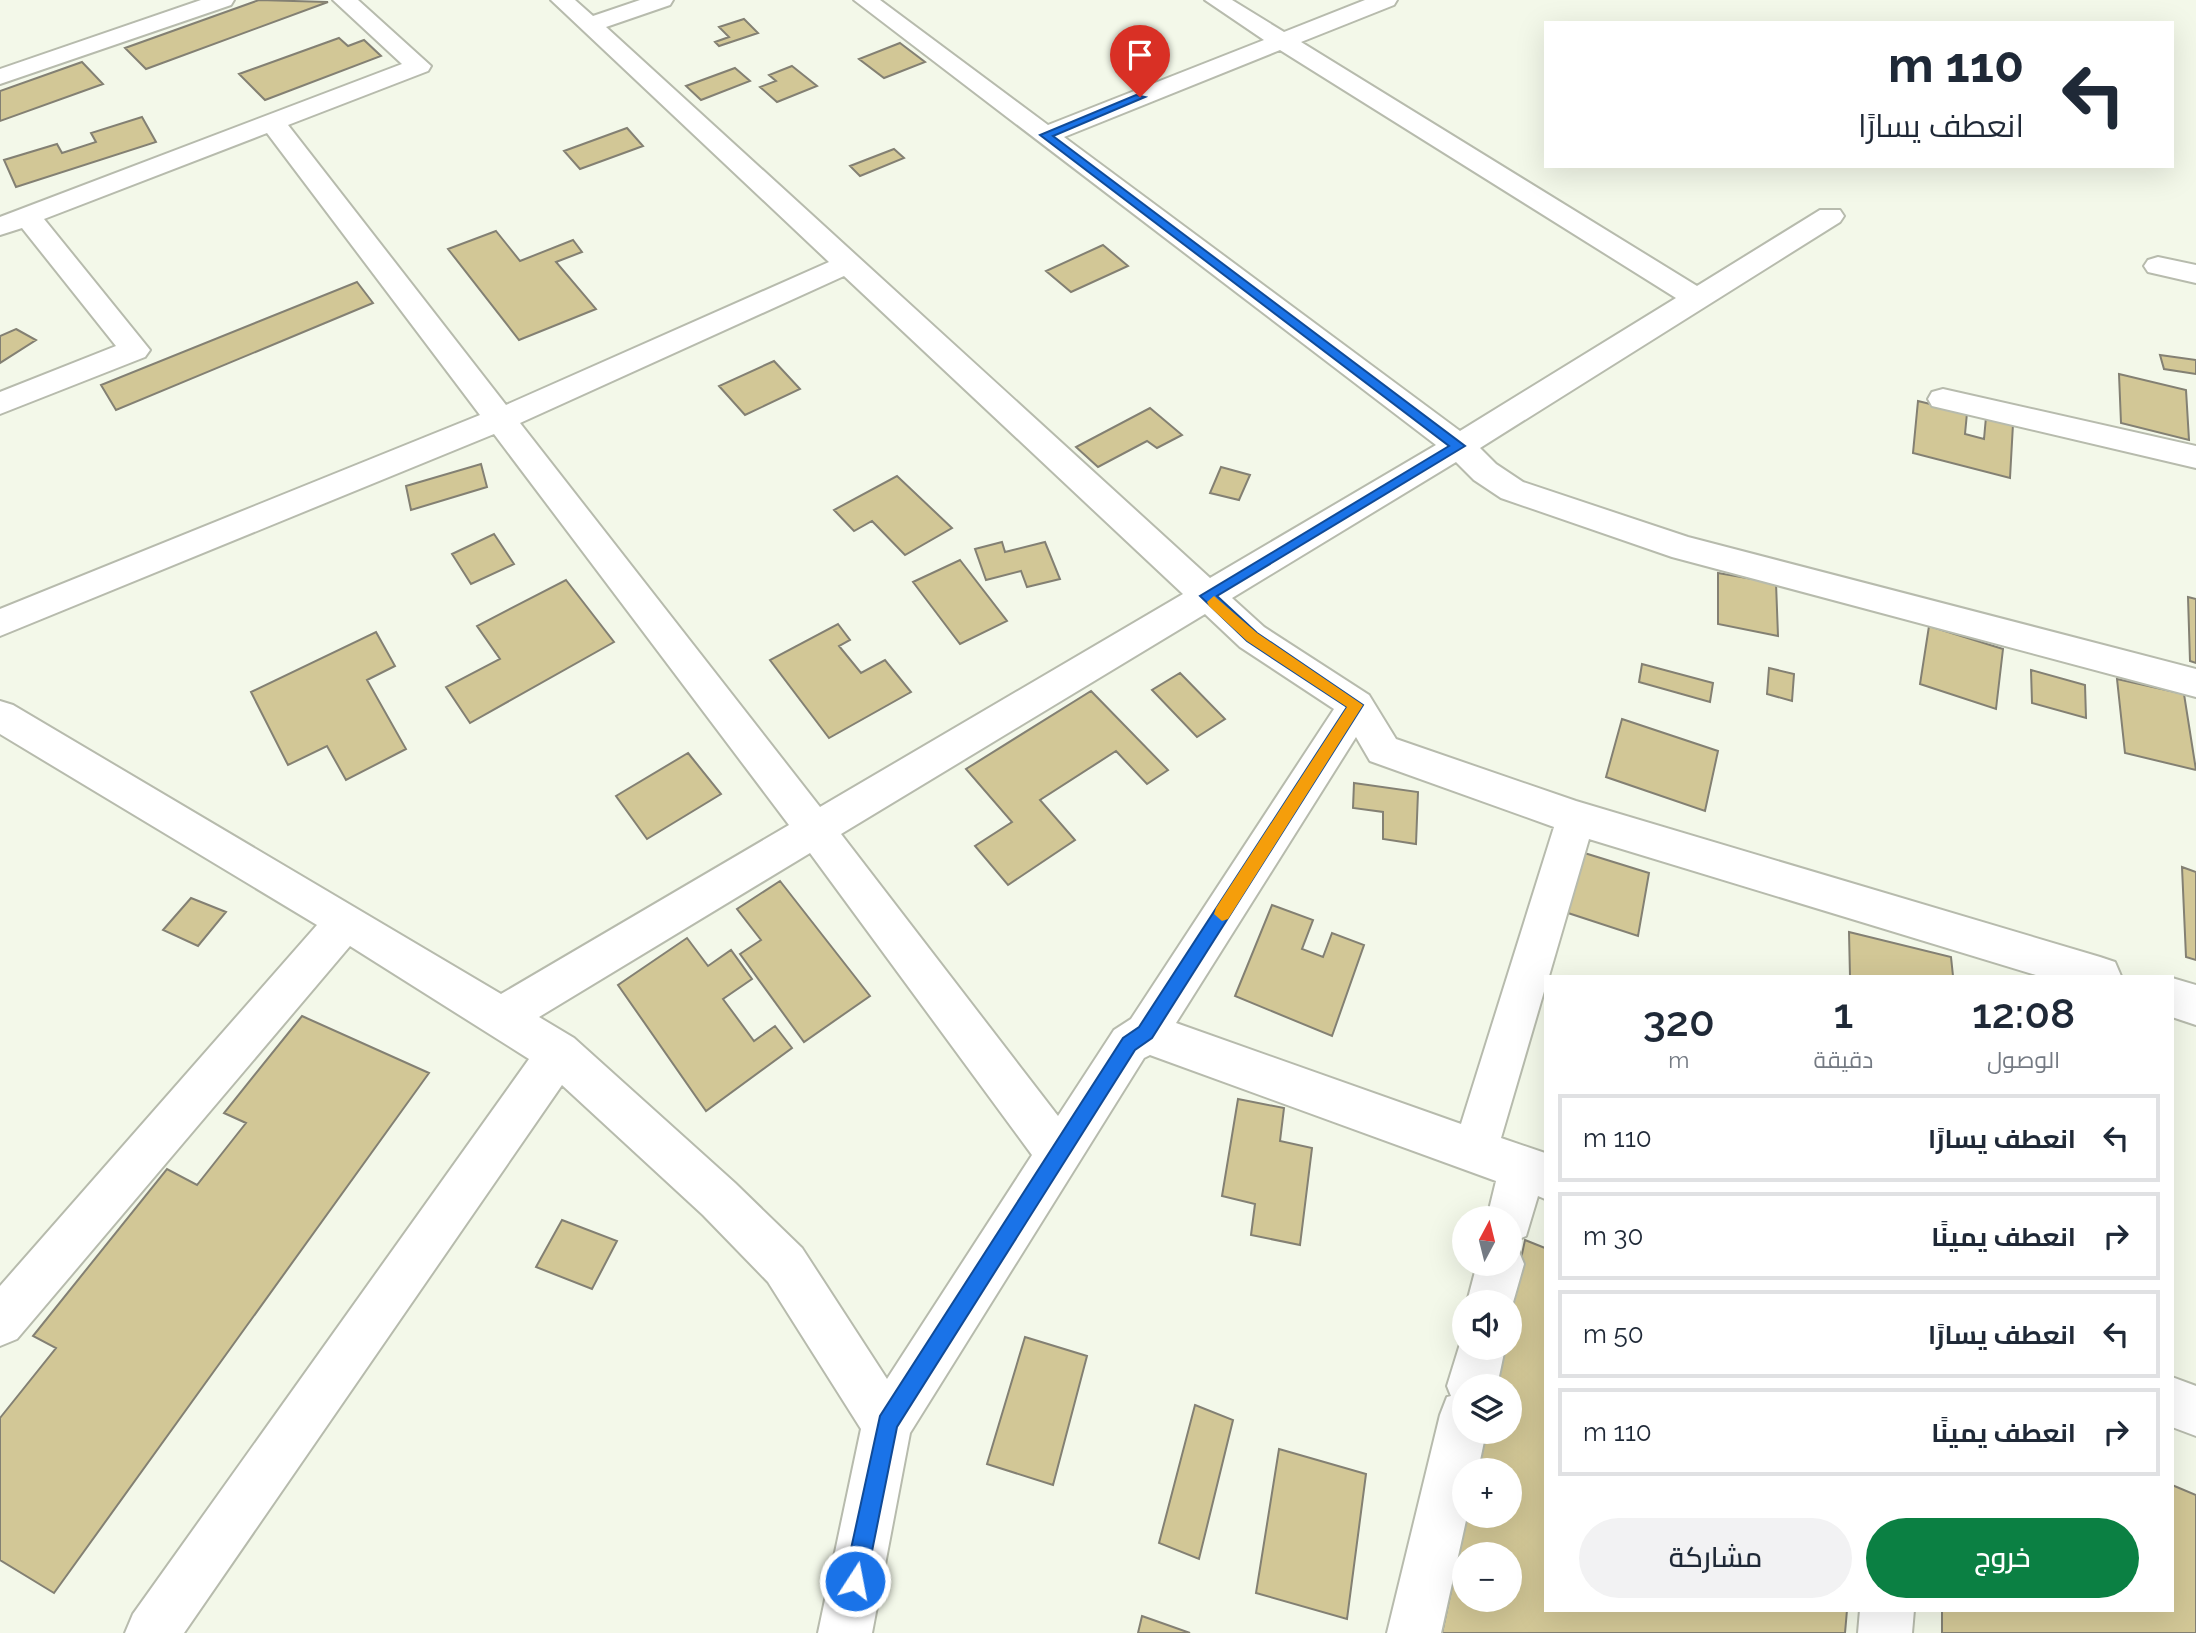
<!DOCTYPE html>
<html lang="ar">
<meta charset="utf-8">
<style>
body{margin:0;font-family:Raleway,Cairo,sans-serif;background:#f2f2f3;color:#1f2937;direction:rtl;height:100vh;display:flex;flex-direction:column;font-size:26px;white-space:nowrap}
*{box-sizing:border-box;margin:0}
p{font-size:23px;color:#747a83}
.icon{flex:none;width:38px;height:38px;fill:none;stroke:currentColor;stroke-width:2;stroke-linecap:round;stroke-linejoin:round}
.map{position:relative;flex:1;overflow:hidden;direction:ltr}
.details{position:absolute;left:1544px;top:975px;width:630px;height:637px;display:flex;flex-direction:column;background:#fff;border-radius:0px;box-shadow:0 7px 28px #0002;direction:rtl}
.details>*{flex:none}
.banner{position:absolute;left:1544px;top:21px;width:630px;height:147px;border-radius:0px;box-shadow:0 7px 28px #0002;direction:rtl;background:#fff;color:#1f2937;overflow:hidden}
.needle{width:46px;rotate:7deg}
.buttons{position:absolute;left:1452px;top:1206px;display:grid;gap:14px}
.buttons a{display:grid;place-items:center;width:70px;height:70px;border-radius:50%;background:#fff;box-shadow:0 7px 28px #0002;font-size:35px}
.pin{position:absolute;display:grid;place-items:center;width:60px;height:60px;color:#fff;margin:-72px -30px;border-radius:50% 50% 50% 0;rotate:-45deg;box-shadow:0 0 7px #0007}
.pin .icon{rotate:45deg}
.me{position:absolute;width:77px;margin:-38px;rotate:11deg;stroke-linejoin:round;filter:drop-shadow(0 0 5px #0008)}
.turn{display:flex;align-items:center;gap:24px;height:147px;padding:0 35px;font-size:32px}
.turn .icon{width:91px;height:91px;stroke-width:2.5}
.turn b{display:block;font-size:49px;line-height:60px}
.eta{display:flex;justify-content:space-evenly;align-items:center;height:119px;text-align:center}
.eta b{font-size:42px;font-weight:600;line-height:49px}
.cta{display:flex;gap:14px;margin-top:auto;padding:14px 35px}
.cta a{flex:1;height:80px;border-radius:42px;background:#0b8043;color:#fff;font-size:28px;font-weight:600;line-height:80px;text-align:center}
.cta a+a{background:#f2f2f3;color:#1f2937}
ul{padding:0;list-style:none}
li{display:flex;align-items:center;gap:21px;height:88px;margin:0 14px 10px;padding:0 21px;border:4px solid #e0e1e3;border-radius:0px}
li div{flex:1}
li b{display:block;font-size:26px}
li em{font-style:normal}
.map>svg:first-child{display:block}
</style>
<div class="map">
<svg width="2196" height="1633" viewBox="0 0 2196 1633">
<rect width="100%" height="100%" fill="#f3f8e9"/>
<path fill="#d2c796" stroke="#838073" stroke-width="2" fill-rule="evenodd" d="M259,0L328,2L146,69L125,48Z
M744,19L758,33L719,46L715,42L729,37L719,27Z
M339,38L348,46L364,40L381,56L265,100L239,74Z
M900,43L925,62L884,78L859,59Z
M82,62L103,84L0,121V91Z
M792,66L817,86L777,102L760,87L776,81L769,75Z
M735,68L750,81L701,100L686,86Z
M142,117L156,142L16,187L4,160L57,144L62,153L96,142L91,133Z
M627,128L643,146L580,169L564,151Z
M894,149L904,158L860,176L850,166Z
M496,231L520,261L573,240L582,252L556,262L596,309L519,340L448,249Z
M1103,245L1128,266L1071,292L1046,271Z
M357,282L373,303L116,410L101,385Z
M16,329L36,340L0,363V336Z
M2160,355L2196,360V374L2164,369Z
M774,361L800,389L745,415L719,386Z
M2119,374L2186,390L2189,440L2121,423Z
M1918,401L1967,413L1965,434L1984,439L1986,417L2013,424L2010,478L1913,453Z
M1150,408L1182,435L1157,448L1147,441L1098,467L1076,447Z
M481,464L487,487L411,510L406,486Z
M1221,467L1250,475L1239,500L1210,493Z
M897,476L952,528L905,555L872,521L854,531L834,510Z
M494,534L514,564L471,584L452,554Z
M1002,542L1005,552L1045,542L1060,579L1027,587L1021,571L986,580L975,549Z
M960,560L1007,621L960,644L913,582Z
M1718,573L1776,583L1778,636L1718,624Z
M566,580L614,642L470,723L446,687L500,659L477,626Z
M2188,597L2196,599V663L2190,661Z
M838,624L850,640L839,646L861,673L885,660L911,692L829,738L770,660Z
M1929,626L2003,649L1996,709L1920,684Z
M376,632L395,666L367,680L406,749L346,780L327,746L288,765L251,692Z
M1642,664L1713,683L1710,702L1639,682Z
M1769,668L1794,674L1792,701L1767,694Z
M2031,670L2085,685L2086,718L2032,703Z
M1180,673L1225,719L1197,737L1152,690Z
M2117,679L2184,694L2196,770L2125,753Z
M1091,691L1168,770L1147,784L1116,751L1040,800L1075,840L1008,885L975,846L1012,822L966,769Z
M1622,719L1718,751L1705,811L1606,777Z
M688,753L721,794L647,839L616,796Z
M1354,783L1418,792L1416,844L1383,839V812L1353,808Z
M1578,851L1649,873L1638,936L1565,912Z
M2182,867L2196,872V960L2186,957Z
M780,881L870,996L804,1042L740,954L761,940L737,909Z
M191,898L226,912L198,946L163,930Z
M1272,905L1313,920L1302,949L1323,957L1332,933L1364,945L1332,1036L1235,996Z
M1849,932L1951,957L1953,976H1850Z
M687,938L708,966L731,950L752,979L723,999L754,1041L775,1026L792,1048L706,1111L618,985Z
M302,1016L429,1073L54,1593L0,1560V1418L56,1348L33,1336L167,1169L197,1185L246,1123L224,1113Z
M1238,1099L1284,1108L1280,1141L1312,1148L1300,1245L1251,1235L1255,1204L1222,1196Z
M562,1220L617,1241L592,1289L536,1267Z
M1525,1240L1545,1248V1610H1847L1845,1633H1442L1467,1516H1510V1470H1477L1485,1432H1510V1386H1494L1502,1348H1510V1310ZM1465,1554H1510V1600H1465Z
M1025,1337L1087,1356L1053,1485L987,1464Z
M1195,1405L1233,1420L1199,1559L1159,1543Z
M1279,1449L1366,1474L1347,1619L1256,1593Z
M2172,1485L2196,1495V1633H1942V1610H2172Z
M1142,1616L1190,1633H1138Z"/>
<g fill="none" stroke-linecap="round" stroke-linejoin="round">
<defs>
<path id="street" d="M201,0H234L231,5L0,84V69Z
M333,0H358L431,66L428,71L288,125L506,405L829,262L551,0H575L593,16L640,0H673L670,5L606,27L1210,578L1436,445L854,0H880L1048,125L1264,40L1205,0H1232L1284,32L1365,0H1397L1394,5L1301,42L1697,286L1820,210H1840L1844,216L1840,222L1480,448L1496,464L1523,482L1688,537L2196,669V697L1672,557L1501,498L1474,480L1456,462L1232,598L1264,627L1369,695L1396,739L1576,801L2100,957L2115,962L2121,976H2039L1589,839L1549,976H1545V988L1501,1138L1545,1153V1199L1538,1196L1526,1236L1510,1243V1218H1487L1496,1181L1150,1055L1144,1058L910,1433L872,1633H818L861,1429L768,1282L703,1215L562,1085L184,1633H125L133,1614L529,1059L350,946L17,1339L0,1346V1286L317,925L0,734V701L13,705L501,994L789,825L494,434L0,636V609L480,415L267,133L44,219L150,350L145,357L0,414V392L116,346L22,228L0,235V217L402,64ZM1280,50L1676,298L1460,431L1064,137ZM844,276L1183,594L820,807L520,423ZM1205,614L1240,647L1334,709L1131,1019L1114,1030L1058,1116L841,834ZM1356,737L1370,761L1554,827L1461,1124L1176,1023ZM810,853L1032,1155L887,1379L802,1248L735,1183L574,1038L539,1017Z
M2158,257L2196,265V283L2148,272L2144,266L2148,260Z
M1943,389L2196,446V468L1932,406L1928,399L1932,392Z
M2172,978L2196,985V1025L2172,1017Z
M1510,1245L1517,1247L1524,1264L1510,1313V1302H1467L1477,1264H1510Z
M1464,1331L1465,1348H1505L1497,1386H1465V1432H1486L1478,1470H1465V1516H1467L1441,1633H1387L1440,1415L1447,1397L1451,1396L1447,1386Z
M2172,1377L2196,1386V1436L2172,1427Z
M1860,1610H1914L1912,1633H1858Z"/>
</defs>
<use href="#street" stroke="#b7bbad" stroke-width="4"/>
<use href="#street" fill="#fff" fill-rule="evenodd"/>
</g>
<path fill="#1a73e8" stroke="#114b97" stroke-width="2" d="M1136,95L1145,97L1053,136L1465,446L1217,596L1257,633L1363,705L1152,1038L1135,1050L897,1427L866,1581L863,1588L855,1592L847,1588L844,1581L880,1416L1123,1038L1139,1027L1347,707L1247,641L1200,596L1449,446L1040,135Z"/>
<path fill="#f59e0b" d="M1214,596L1257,633L1363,705L1228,919L1222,921L1214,914L1216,908L1347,707L1247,641L1209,606L1207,602Z"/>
</svg>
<div class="buttons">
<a><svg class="needle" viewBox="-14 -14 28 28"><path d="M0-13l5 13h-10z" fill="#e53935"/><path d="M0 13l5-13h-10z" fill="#747a83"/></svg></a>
<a><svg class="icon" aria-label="sound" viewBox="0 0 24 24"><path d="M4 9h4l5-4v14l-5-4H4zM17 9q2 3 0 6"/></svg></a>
<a><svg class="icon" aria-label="layers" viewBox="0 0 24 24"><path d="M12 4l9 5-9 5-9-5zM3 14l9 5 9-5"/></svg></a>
<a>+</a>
<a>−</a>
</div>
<div class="pin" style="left:1140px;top:97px;background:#d93025"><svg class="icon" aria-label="arrive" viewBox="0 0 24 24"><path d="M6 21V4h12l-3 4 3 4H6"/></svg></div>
<svg class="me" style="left:855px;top:1581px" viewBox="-20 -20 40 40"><circle r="17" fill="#1a73e8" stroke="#fff" stroke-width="3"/><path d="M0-11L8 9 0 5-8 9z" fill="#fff"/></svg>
<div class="banner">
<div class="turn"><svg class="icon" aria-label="left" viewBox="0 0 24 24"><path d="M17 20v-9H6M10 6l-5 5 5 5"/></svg><div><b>110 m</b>انعطف يسارًا</div></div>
</div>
<section class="details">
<div class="eta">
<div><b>12:08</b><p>الوصول</p></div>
<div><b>1</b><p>دقيقة</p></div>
<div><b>320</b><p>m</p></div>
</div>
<ul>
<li><svg class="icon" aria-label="left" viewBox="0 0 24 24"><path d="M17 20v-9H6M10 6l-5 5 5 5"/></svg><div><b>انعطف يسارًا</b></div><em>110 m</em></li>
<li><svg class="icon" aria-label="right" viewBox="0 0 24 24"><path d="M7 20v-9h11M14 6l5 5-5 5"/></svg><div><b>انعطف يمينًا</b></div><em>30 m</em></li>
<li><svg class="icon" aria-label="left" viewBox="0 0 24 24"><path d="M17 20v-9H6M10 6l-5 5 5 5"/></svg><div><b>انعطف يسارًا</b></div><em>50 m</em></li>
<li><svg class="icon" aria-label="right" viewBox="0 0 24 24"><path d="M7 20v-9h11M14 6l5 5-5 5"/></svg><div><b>انعطف يمينًا</b></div><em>110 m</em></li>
</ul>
<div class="cta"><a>خروج</a><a>مشاركة</a></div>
</section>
</div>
